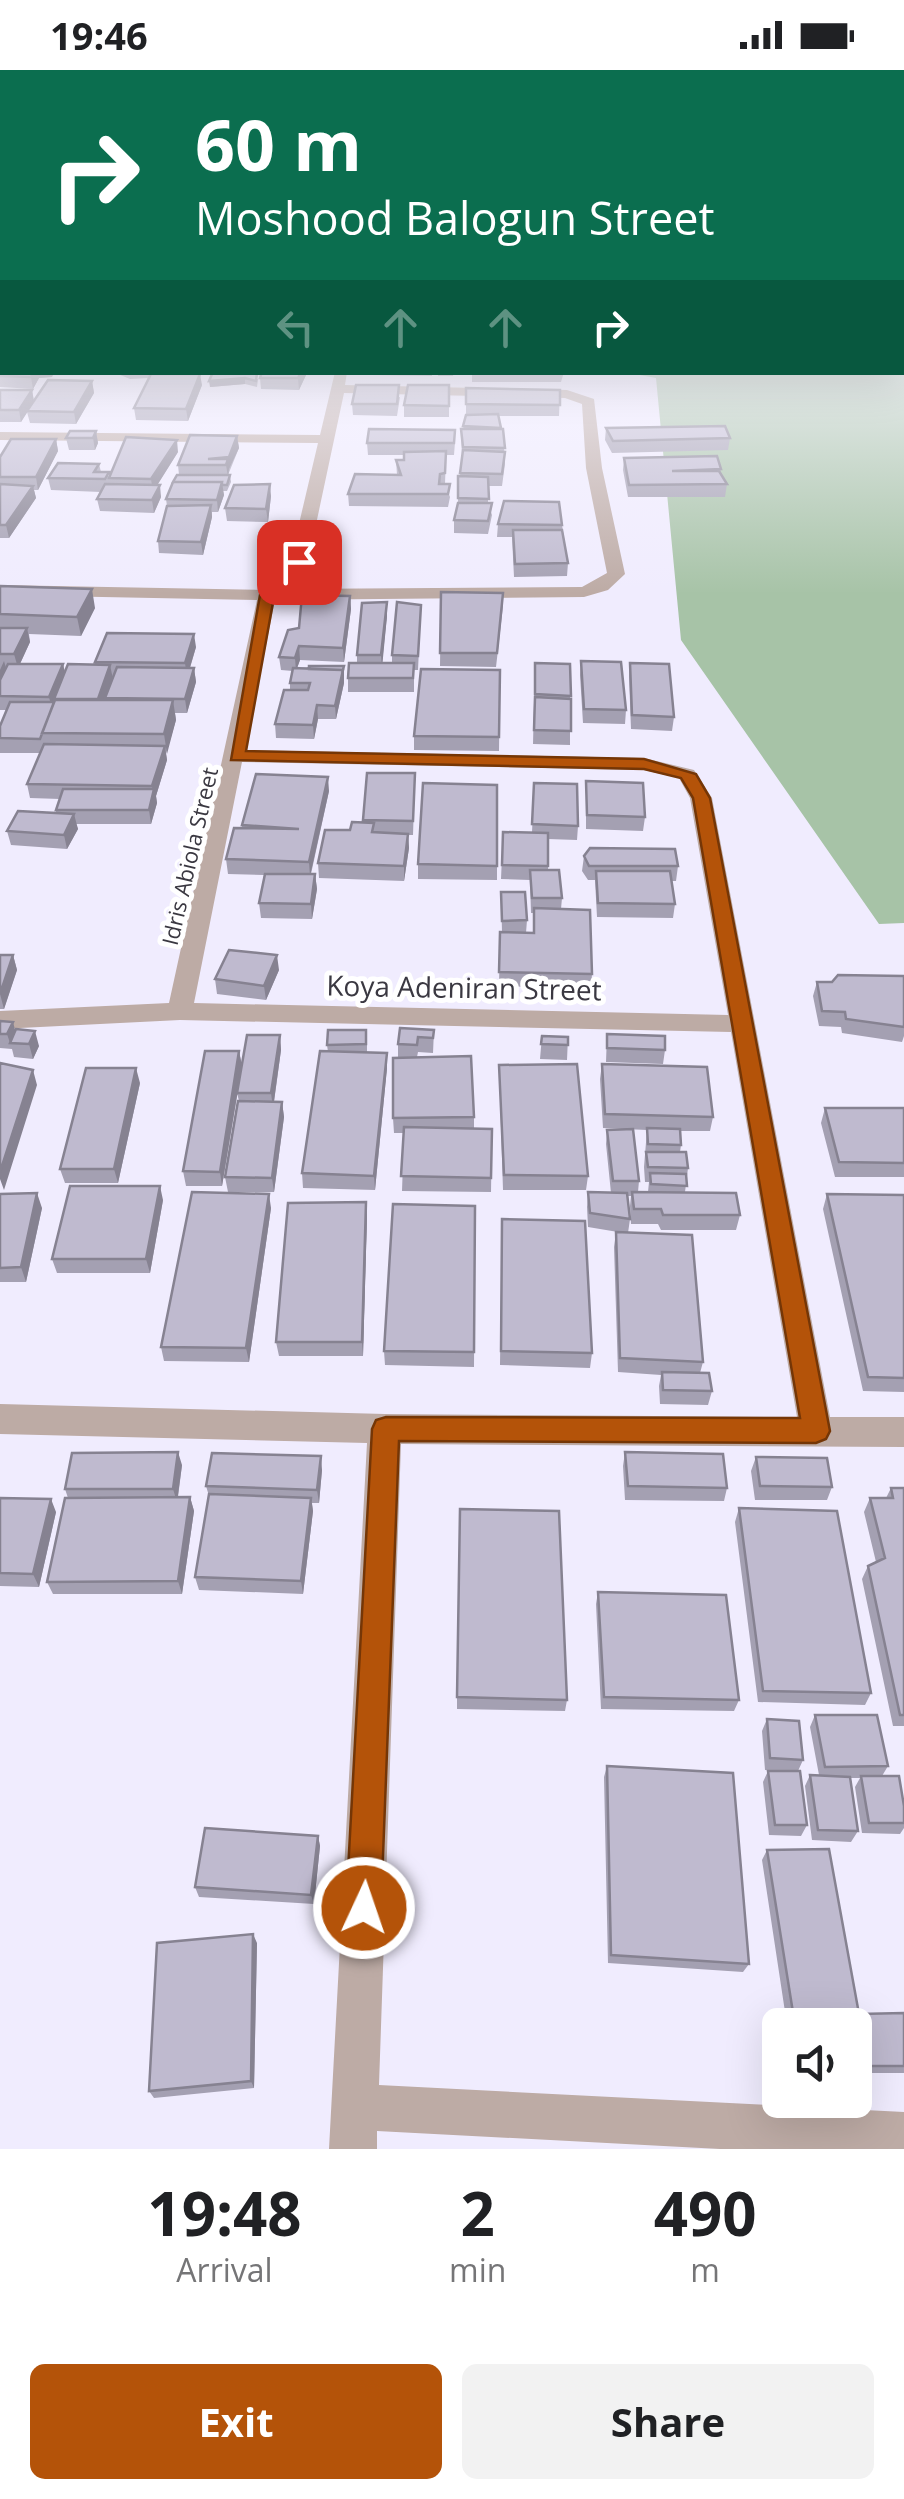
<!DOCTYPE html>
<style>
body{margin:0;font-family:"Open Sans",sans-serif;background:#f2f2f2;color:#202124;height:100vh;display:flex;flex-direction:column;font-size:38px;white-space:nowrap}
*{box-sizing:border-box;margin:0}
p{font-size:32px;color:#757577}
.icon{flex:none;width:55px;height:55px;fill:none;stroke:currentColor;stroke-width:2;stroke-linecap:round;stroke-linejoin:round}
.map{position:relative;height:2079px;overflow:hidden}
.panel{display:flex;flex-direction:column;background:#fff;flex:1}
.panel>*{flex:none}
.banner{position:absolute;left:0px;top:0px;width:905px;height:305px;box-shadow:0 10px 40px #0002;background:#0b6e4f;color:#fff;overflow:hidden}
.tools{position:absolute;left:762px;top:1938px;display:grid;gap:20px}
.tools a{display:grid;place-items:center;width:110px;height:110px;border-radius:15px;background:#fff;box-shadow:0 10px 40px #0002;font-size:50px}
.pin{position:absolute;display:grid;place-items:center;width:85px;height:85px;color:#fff;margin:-42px;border-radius:20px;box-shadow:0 5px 15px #0006}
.me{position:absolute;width:110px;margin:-55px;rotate:3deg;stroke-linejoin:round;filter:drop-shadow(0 0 8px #0008)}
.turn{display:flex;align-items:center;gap:35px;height:210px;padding:0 30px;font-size:45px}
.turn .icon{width:130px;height:130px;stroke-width:2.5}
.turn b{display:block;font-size:70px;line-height:85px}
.lanes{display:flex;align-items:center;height:95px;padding:0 30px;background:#0003;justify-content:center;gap:50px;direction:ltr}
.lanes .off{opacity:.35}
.eta{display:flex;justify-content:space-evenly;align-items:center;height:170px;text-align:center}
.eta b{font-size:60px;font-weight:700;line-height:70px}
.action{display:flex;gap:20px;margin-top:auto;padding:20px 30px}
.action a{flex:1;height:115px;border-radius:15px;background:#b45309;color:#fff;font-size:40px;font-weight:700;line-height:115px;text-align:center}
.action a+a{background:#f2f2f2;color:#202124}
.status{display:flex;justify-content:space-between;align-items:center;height:70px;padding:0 50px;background:#fff;direction:ltr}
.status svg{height:28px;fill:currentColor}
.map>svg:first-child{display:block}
</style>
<div class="status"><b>19:46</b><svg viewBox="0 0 49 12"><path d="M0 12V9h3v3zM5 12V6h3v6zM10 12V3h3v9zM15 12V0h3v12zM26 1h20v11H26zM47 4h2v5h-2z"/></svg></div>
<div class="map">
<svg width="904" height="2079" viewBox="0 0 904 2079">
<rect width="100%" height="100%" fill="#f0ecfe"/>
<path fill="#a7c3a7" d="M904,273V853L879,854L681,570L656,308L629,303L902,302Z"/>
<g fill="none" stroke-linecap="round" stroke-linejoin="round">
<path fill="#bdaba5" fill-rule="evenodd" d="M335,302H347L345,315L567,320L594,329L602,398L625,504L608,520L584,527L275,530L245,680L644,688L694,700L712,728L830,1347H904V1377L401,1374L379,2015L904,2042V2079H720L377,2061V2079H329L367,1373L0,1364V1334L385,1344L797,1347L731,962L180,950L0,959V941L169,933L257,530L0,525V515L263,520L280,508L290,492L318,373L0,370V362L320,365ZM344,323L565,328L582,334L586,398L607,503L582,517L287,519L308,492ZM242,692L644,700L679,708L690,728L728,945L194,933Z"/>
</g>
<path fill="#a4a0b2" d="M0,290L2,302H54L52,307L39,308L33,319L0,317Z
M118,302H161L160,304L202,315L188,351L136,350L134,338L148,308L130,309L118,304Z
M213,302L258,309L257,317L245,314L210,317Z
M372,302H432V306L372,305Z
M438,302H454L453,306H438Z
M472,302H564L561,312H472Z
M306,305L299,320L261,319L260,308Z
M92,311L94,323L76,354L30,353L27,342L21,352H0V320H32L34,331Z
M449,315V347H404V335Z
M466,318L560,320L559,346H498L501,359H503L505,394L502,416H488V433L492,445L488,464L454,463V450L458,434V406H460L462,387L461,359H463L466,345Z
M400,327L397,346L353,345L352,334Z
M606,358L730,368L728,380L612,383L605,370Z
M96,361L98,373L95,380H69L66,368Z
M237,366L239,378L228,405H230L231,412L227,421H223L224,425L218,442H212V447L203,485L159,483L158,471L167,436L166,429L179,405L178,395Z
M56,369L58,381L38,420H34L36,428L9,468H0V387Z
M455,372L454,385H446L445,414L450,427L448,437L349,436L348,424L397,405L396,390H404V385H368L367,373Z
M178,382L157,415L161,427L154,443L100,441L97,429L101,422L51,420L48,408L99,394L101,402L110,407Z
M624,388L721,399L720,403L727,414L725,427H628L623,400Z
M271,426L268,452L227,451L225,438Z
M498,454L562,455L568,493L567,506L514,507L512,467H497Z
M0,516L95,538L81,566L29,564L30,572L20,594H63L65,602L95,595V592L196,577L190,598H194L196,612L187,643H175L176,650L166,684L167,690L156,726L157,733L151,754H76L78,759L67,779L11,775L7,761L56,743V740L60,729L30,728L27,714L40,683H0V656L7,640H0Z
M441,522L503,536L496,597L440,596Z
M350,526L351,539L344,592L300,590L297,598L344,596V613L336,649H318L314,669L276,668L275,654L290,620V613L293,601L281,600L279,587L299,558Z
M387,532V546L382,593H392V585L421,535L418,600H414V622H348V608L357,593V585Z
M581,591L626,640L625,654L583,653L580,605Z
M535,593L570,594V675L533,674Z
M630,593L674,647L672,661L631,659L629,606Z
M500,600L499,681L414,680V666Z
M367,703H415L413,765H408L409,778L404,811L319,808L318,793L363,752Z
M586,711L645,747L643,761L586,759Z
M534,713L578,756L577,770L548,769V800L562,828L561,839L592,904L591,919L499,916L500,862H502L501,822L527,850L526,863H534V843H531L530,810L501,809L503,762L532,763Z
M497,715V810L418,809V794Z
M329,721L311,804H315L317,819L312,849L261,848L259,833L264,805L228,804L226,789L242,758V755Z
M584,786L678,796L676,811H671L675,834L673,848L597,847L595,810H588L582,801Z
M0,885H13L17,900L4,939H0Z
M279,900L266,930L217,924L215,909Z
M904,906V966L902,972L842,963L841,957L819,956L813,926L817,912H832Z
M0,951L39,976L33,989L14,987L12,979L0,978Z
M434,960L433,983L418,982L417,987L474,1047V1059H492L491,1122L402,1121L404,1063H394L393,1048L398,988V974Z
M607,964L665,980L663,994L606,992Z
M280,965L281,980L274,1032H282L284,1047L274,1122H228L225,1107L239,1031L237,1023Z
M542,966L568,967L567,990L540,989Z
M327,975H367V983L387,998L375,1120L303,1118L302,1103L328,982Z
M239,981L242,996L222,1116H186L183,1101Z
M602,994L713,1047L710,1061H680L681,1075L680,1082L688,1098L685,1122L740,1145L736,1160H661L658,1154H631L630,1136L631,1126H628L630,1149L628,1163L703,1292L700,1303L712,1321L708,1335L660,1334L659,1316L661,1305L618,1302L614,1177L616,1162H618L588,1157L587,1137L588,1122L611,1123L606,1074L607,1060L639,1111L638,1122H648L649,1112H645L644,1097L647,1060L603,1058L600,1009Z
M499,995L588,1106L586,1120H503Z
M140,1013L118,1113H65L60,1099Z
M825,1038H904V1107H835L821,1053Z
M0,1124L42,1138L26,1212H0Z
M827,1124L904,1125V1322L863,1321L823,1139Z
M163,1130L150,1203H57L52,1189Z
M366,1132L367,1147L363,1286H279L276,1272Z
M475,1136L474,1297L385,1295L384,1281Z
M271,1138L249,1292L164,1291L161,1277Z
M502,1149L592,1283L590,1298L500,1295Z
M625,1382L727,1418L724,1431L625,1430L623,1396Z
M756,1387L832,1417L827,1430H755L751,1401Z
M182,1395L178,1427H190L194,1441L182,1524H53L47,1512L68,1428L65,1419Z
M322,1400L319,1433H312L313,1441L303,1524L199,1520L195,1507L209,1426L206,1416Z
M891,1418H904V1656H893L862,1509L868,1496L876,1492L864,1442L870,1428H886Z
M0,1428L56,1442L39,1517L0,1516Z
M739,1438L871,1623L865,1635L758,1632L735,1452Z
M598,1522L739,1630L734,1641L601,1639L596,1534Z
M457,1627L567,1630L565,1641L457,1639Z
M815,1645L888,1696L882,1706L904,1736V1758L900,1764L862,1763L855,1717L860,1708H850L858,1761L851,1772L812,1770L805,1716L810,1705H819L810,1657Z
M767,1649L803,1690L798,1701L807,1755L801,1766L769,1765L763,1712L768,1701H794L765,1700L762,1661Z
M607,1696L749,1894L743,1902L608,1893L604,1707Z
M318,1766L320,1776L314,1834L199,1827L195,1817Z
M767,1780L859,1944L904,1943V2003H855V1955H787L762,1790Z
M257,1873L254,2018L154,2028L149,2021Z"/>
<path fill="#868291" d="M34,302H54L52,307L39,308L33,319L31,307Z
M301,302H305L306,305L299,320L298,308Z
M200,304L202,315L188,351L186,339Z
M245,308V314L210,317L209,311Z
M92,311L94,323L76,354L74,342Z
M32,320L34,332L21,352L19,340Z
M96,361L98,373L95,380L93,368Z
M237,366L239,378L229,399L228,407L226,395H208Z
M56,369L58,381L38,420L36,407Z
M177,370L178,382L153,422L151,409Z
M222,412L224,425L218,442L217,430Z
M270,414L271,426L268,452L266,439Z
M160,415L161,427L154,443L152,430Z
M33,416L36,428L9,468L6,455Z
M211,435L212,447L203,485L201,472Z
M92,519L95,538L81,566L77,547Z
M350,526L351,539L344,592L343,578Z
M387,532V546L382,598L381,585Z
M27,558L30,572L18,598L14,584Z
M194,564L196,577L187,607L185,593Z
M299,576L300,590L296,601L295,588Z
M4,591L8,605L0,621V600Z
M63,594L66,608L54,629L58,646L52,639L49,627Z
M110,595L113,609L105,628V631L98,629Z
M344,596V613L336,649L335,636Z
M194,598L196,612L187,643L185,629Z
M173,630L176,650L167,684L164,664Z
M317,635L318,649L314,669L313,655Z
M165,676L167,690L156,726L157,733L151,754L149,740L153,724L152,716Z
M328,707L329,721L310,806L309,792Z
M74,744L78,759L67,779L64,765Z
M408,764L409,778L404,811V796Z
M315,804L317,819L312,849L311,834Z
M13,885L17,900L4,939L0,924Z
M277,885L279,900L266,930L264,916Z
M13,952L17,967L10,973L12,979L7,964Z
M35,961L39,976L33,989L29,974Z
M280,965L281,980L273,1038L271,1023Z
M239,981L242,996L222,1116L220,1102Z
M387,983V998L375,1120L374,1106Z
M136,998L140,1013L118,1113L114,1099Z
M33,1000L37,1015L4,1120L0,1109V1102Z
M282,1032L284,1047L274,1122L272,1108Z
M160,1116L163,1130L150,1203L146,1189Z
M37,1123L42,1138L26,1212L21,1197Z
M269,1124L271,1138L249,1292L246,1278Z
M366,1132L367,1147L363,1286L362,1272Z
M178,1382L182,1395L177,1432L173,1419Z
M321,1386L322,1400L319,1433L317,1420Z
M190,1427L194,1441L182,1524L178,1511Z
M311,1428L313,1441L303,1524L301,1511Z
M51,1429L56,1442L39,1517L33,1504Z
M318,1766L320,1776L314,1834L311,1825Z
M253,1864L257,1873L254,2018L251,2011Z"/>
<path fill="#bfbacf" stroke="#868291" stroke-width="2.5" d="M0,290H2V302H34L31,307L0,306Z
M213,302H238L257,303L256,311L245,308L209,311Z
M262,302H301L298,308H260Z
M151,304H200L186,339L134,338Z
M48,310L92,311L74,342L27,341Z
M356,315H399L397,334H352Z
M408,315H449V336L404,335Z
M466,318L560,320V335L466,334Z
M0,320H32L19,340H0Z
M498,344L501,358L463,356L466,345Z
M725,356L730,368L613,371L606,358Z
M369,359L455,360L454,373H367Z
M461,359H503L505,378L463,377Z
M70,361H96L93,368H66Z
M190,365L237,366L229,387L208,389H228L226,395H178Z
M126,367L177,370L151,409L109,408Z
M11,369H56L36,407H0V387Z
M463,380L505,382L502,404L460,403Z
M446,381L445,403L440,404L439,414H450L448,424H348L355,404L401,405L396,390H404V382Z
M717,386L721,399L672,401H719L727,414L629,415L624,388Z
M58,393L99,394L94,402H109L105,409L48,408Z
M177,405H230L227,415H222V412H173Z
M458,406L488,407L489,429L458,428Z
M173,412H222L217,430L166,429Z
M0,414L33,416L6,455H0Z
M105,414L160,415L152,430L97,429Z
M270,414L266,439L225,438L234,415Z
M504,431L559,432L562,455L498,454Z
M458,433H492L488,451L454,450Z
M211,435L201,472L158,471L167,436Z
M513,460H562L568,493L515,494Z
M0,516L92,519L77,547L0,544Z
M441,522L503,523L497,583H440Z
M302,525L350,526L343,578L299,576L295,588L279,587L288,560L299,558Z
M387,532L381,585H357L362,533Z
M397,532L421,535L418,586L392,585Z
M0,558H27L14,584H0Z
M107,563L194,564L185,593L95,592Z
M581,591L621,592L626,640L584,639Z
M349,593H414L413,608H348Z
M535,593L570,594L571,626L535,624Z
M630,593L669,594L674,647L632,645Z
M8,594H63L49,627L0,626V610Z
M68,594L110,595L98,629H54Z
M309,596H344L342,603L343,600L309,599Z
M117,597L194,598L185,629L105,628Z
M293,598L343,600L335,636L317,635L313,655L275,654L284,620H308L310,613H290Z
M421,599L500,600L499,667L414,666Z
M535,627L571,629V661L534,660Z
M55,630H173L164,664L42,663Z
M10,632H54L40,669L0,668V656Z
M44,674L165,676L152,716L27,714Z
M367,703H415L413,751L363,750Z
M256,704L328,707L309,792L226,789L234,758L299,759L242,755Z
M586,711L643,713L645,747L587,745Z
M423,713L497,715V796L418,794Z
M534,713L577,714L578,756L532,754Z
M63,719H154L149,740H56Z
M18,741L74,744L64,765L7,761Z
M352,752L374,753L372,762L408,764L404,796L318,793L325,760H350Z
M503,762L548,763V796L502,795Z
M590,778L675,779L678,796H589L584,786Z
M530,800H559L562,828H532Z
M596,801H670L675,834L598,833Z
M265,804H315L311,834L259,833Z
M501,822H525L527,850L502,851Z
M534,838L590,840L592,904L499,902L500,862L534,863Z
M229,880L277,885L264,916L215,909Z
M0,885H13L0,924Z
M838,905L904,906V957L846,949L845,942L822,941L817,912H832Z
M0,951L13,952L7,964H0Z
M400,958L434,960L433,968L418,967L417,975L398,974Z
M16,959L35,961L29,974L10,973Z
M328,960H366V974L327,975Z
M607,964L665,966V980L607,978Z
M247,965H280L271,1023H237Z
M542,966L568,967V975L541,974Z
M205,981H239L220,1102L183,1101Z
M320,981L387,983L374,1106L302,1103Z
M471,986L474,1047L393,1048V988Z
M0,993L33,1000L0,1102Z
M577,994L588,1106L504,1105L499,995Z
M602,994L707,997L713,1047L605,1044Z
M86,998H136L114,1099H60Z
M238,1031L282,1032L272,1108L225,1107Z
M825,1038H904V1093L839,1092Z
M404,1057L492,1059L491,1108L401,1106Z
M647,1058L680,1059L681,1075L648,1074Z
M633,1059L639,1111H613L607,1060Z
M646,1082H686L688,1098L648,1097Z
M650,1103L686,1104L687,1116L651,1114Z
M70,1116H160L146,1189H52Z
M192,1122L269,1124L246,1278L161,1277Z
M588,1122L627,1123L630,1149L590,1143Z
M632,1122L736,1123L740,1145H663L661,1139H634Z
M37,1123L21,1197L0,1198V1124Z
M827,1124L904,1125V1308L868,1307Z
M366,1132L362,1272H276L288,1133Z
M393,1134L475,1136L474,1282L384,1281Z
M502,1149L585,1151L592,1283L501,1281Z
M616,1162L692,1165L703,1292L620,1288Z
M662,1302L709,1303L712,1321L663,1320Z
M178,1382L173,1419H65L72,1383Z
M625,1382L723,1384L727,1418L628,1416Z
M212,1383L321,1386L317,1420L206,1416Z
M756,1387L827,1388L832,1417L760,1416Z
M891,1418H904V1645H900L868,1496L885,1488L870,1428H893Z
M209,1424L311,1428L301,1511L195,1507Z
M190,1427L178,1511L47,1512L65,1428Z
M0,1428L51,1429L33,1504L0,1503Z
M739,1438L837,1441L871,1623L763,1621Z
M460,1439L559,1441L567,1630L457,1627Z
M598,1522L726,1525L739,1630L604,1627Z
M815,1645H877L888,1696L825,1697Z
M767,1649L799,1651L803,1690L770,1688Z
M607,1696L733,1703L749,1894L611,1885Z
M768,1701H800L807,1755H775Z
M810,1705L850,1707L858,1761L818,1760Z
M861,1706H899L904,1736V1753H869Z
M205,1758L318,1766L311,1825L195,1817Z
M829,1779L859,1944L904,1943V1996H855V1955H795L767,1780Z
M253,1864L251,2011L149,2021L157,1873Z"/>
<linearGradient id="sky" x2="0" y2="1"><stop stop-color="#7fa8d3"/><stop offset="0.44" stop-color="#f8f6ff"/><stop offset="1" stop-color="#f8f6ff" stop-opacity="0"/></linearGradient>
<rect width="904" height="524" fill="url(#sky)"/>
<path fill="#b45309" stroke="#753606" stroke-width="2.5" d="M294,489L306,492L291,515L274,527L246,681L644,689L696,704L710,728L830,1361L826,1369L816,1373L399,1371L381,1838L376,1850L364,1855L351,1850L346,1838L372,1359L376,1350L386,1347L800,1348L693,728L681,708L644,699L231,690L260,525L281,509Z"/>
<g text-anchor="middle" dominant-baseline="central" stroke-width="10" stroke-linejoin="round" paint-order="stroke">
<g font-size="22" fill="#3a3841" stroke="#fff">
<text transform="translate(189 786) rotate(-77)">Idris Abiola Street</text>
</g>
<g font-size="28" fill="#3a3841" stroke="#fff">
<text transform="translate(464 917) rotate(1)">Koya Adeniran Street</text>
</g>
</g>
</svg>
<div class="tools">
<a><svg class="icon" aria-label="sound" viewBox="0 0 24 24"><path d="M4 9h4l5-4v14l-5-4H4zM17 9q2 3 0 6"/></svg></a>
</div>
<div class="pin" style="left:299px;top:492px;background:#d93025"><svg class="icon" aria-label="arrive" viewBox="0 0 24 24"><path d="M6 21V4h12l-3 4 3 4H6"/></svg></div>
<svg class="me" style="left:364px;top:1838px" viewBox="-20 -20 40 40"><circle r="17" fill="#b45309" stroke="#fff" stroke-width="3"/><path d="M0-11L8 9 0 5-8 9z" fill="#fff"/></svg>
<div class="banner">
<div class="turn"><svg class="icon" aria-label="right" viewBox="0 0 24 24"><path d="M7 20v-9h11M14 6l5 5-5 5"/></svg><div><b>60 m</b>Moshood Balogun Street</div></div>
<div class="lanes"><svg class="icon off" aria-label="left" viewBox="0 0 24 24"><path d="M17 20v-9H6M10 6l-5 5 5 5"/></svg><svg class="icon off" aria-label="ahead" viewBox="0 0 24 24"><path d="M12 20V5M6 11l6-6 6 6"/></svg><svg class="icon off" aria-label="ahead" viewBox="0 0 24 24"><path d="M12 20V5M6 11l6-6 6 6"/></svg><svg class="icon" aria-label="right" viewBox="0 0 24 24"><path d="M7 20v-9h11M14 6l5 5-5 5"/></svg></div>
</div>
</div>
<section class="panel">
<div class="eta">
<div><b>19:48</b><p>Arrival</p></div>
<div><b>2</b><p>min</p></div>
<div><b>490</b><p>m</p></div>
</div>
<div class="action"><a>Exit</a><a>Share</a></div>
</section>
